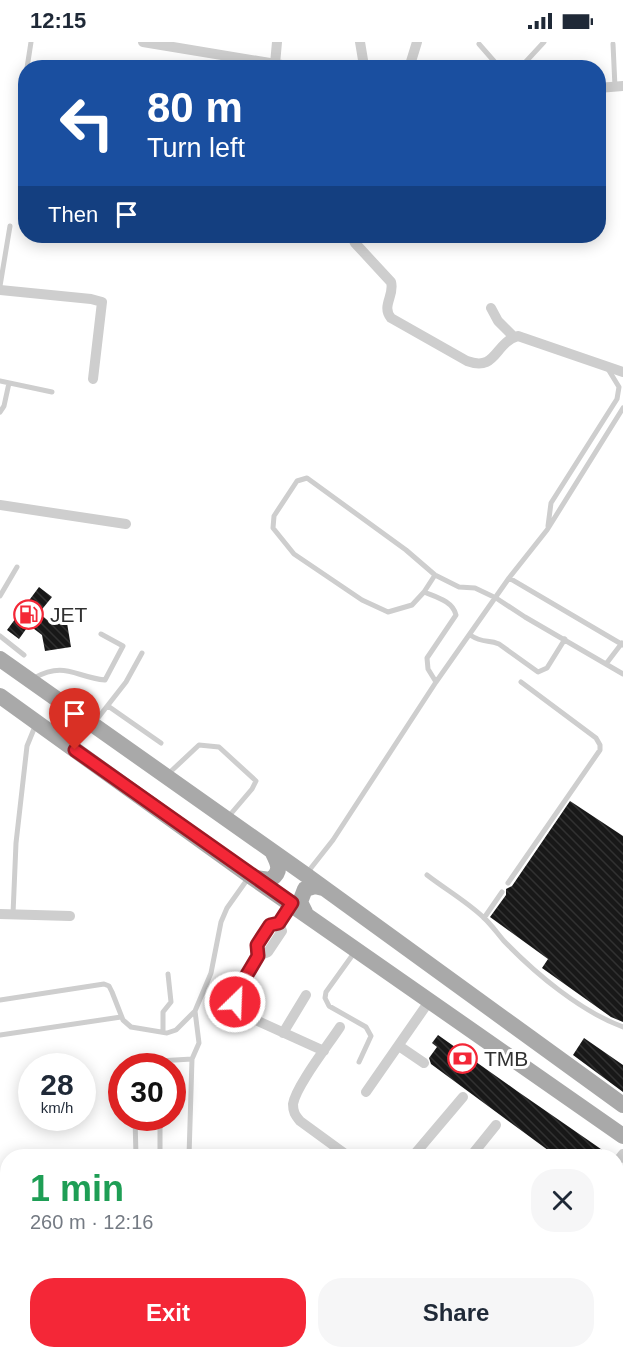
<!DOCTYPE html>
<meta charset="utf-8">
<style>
body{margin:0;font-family:Arial,sans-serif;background:#f6f6f7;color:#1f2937;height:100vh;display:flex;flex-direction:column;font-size:22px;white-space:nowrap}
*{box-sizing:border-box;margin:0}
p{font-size:20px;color:#747a83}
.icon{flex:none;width:33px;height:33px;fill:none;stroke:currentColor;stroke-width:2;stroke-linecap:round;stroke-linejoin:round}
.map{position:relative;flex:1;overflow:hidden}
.drawer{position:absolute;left:0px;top:1107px;width:624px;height:210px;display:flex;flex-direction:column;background:#fff;border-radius:24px 24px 0 0;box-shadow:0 3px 15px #0003}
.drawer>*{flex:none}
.guide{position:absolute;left:18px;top:18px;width:588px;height:183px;border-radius:24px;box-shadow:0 3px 15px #0003;background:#1a4fa0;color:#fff;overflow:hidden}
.speed{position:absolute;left:18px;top:1011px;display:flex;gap:12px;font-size:30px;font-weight:700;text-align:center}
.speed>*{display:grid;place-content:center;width:78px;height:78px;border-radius:50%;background:#fff;box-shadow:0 3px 15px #0003;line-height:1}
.speed small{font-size:15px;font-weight:400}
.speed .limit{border:9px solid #d22;background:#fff;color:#111}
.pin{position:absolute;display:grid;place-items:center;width:51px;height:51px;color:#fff;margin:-62px -26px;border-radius:50% 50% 50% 0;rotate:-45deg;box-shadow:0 0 6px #0007}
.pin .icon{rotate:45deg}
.me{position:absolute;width:66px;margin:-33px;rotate:24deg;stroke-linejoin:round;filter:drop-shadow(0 0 4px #0008)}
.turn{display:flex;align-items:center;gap:21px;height:126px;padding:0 30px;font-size:27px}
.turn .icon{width:78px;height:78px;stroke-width:2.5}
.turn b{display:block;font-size:42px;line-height:51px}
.then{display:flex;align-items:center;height:57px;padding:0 30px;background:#0003;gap:12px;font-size:22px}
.round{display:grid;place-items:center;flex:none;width:63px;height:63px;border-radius:24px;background:#f6f6f7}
.overview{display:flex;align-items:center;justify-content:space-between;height:102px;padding:0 30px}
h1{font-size:36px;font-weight:700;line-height:45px;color:#1e9e55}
.action{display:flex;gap:12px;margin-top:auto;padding:12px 30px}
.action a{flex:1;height:69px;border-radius:24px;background:#f42737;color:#fff;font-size:24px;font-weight:700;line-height:69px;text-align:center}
.action a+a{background:#f6f6f7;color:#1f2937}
.status{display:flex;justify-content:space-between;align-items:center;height:42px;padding:0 30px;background:#fff;direction:ltr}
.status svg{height:16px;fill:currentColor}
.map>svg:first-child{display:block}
</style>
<div class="status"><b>12:15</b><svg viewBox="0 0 49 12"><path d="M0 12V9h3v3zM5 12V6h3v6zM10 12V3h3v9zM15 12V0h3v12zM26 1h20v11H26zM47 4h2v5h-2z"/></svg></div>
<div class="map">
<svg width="623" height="1317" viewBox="0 0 623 1317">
<defs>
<pattern id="building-back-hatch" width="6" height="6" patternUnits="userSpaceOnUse" patternTransform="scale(1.5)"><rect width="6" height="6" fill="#181818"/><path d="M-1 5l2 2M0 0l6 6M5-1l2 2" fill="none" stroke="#313131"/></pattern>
</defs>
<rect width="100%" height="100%" fill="#fff"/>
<path fill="url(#building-back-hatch)" d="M39,545L52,555L39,571L52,582L67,581L71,605L45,609L42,593L29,583L19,597L7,588Z
M570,759L623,794V980L611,975L542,926L548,917L490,875L506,853V847L512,844Z
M438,993L517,1049L611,1114H556L431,1022L429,1016L437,1005L432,1001Z
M584,996L623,1023V1050L573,1013Z"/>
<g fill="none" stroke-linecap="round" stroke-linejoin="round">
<path stroke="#cecece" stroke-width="5" d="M479,2L500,26
M613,2L615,45
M27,26L31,0
M520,26L544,0
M22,58L26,38
M0,244L10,184
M0,339L52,350
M0,370L4,364L9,341
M548,484L551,461L617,357L619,345L608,327
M509,536L623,603
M424,550L435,533
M0,554L17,525
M470,593C484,602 488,597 499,602L538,630L547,626L565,597
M0,594L24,613
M606,622L622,601
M34,636C65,619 75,635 105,638L123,604L101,592
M436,640L428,627L427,616L456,573C453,559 436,555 424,550L412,563L388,570L362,558L294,512L273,486L274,474L297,439L307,436L406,508L435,533L459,545L475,546L496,556L525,575L623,632
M108,664L161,701
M94,681L126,640L142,611
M167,733L199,703L219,705L256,739L252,747L229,774
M307,831L333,798L436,640L509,536L547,488L623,366
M427,833C445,847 466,859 483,875C491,882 497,891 504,899C536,932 580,969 623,985
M508,841L600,708V703L596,696L521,640
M13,872L16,801L27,704L36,682
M484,876L502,850
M354,911L326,950L325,956L329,964L366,985L371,994L359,1020
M0,958L104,942L109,944L112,950L123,978L131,985L167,991L176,988L195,969L211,931L221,880L227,866L249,835
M163,990V970L171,960L168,932
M0,993L121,975
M135,1024L141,1020L192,1017
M135,1076L136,1114
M160,1076V1114
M189,1114L192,1017L199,1001L195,969
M0,1186L8,1183"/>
<path stroke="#cecece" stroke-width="10" d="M143,0L300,26
M360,0L363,18L362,24
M275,22L277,0
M409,26L417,0
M598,46L623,44
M352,194L355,201L391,240C395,253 381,264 391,276L467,319C497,330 494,301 518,294L623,330
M0,248L91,257L102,260L93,337
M491,266L498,279L514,295
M0,463L126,482
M0,872L70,874
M279,881L282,889L268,910L258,914L257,903L270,883L279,881L292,861
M258,914C248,931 228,951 240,971L324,1009
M340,985C329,1002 296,1044 293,1062C293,1070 295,1073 300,1079L348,1114
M283,991L306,953
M399,1004L424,1021
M366,1050L430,958
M413,1114L463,1055
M471,1114L496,1083
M529,1114L531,1112
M616,1121L623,1112
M616,1275L623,1281
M0,1287L8,1283
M234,1310L237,1317
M282,1310L285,1317
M209,1317L229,1310
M365,1317L381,1310
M555,1317L563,1310"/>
<path stroke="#a9a9a9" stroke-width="16" d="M0,617L306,833L623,1063
M0,654L253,836L623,1094
M255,836L270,838C283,829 278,821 272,809
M305,870L300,860L305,847L315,844L323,846"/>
</g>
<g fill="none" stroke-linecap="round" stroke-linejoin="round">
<defs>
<path id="route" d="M75,708L292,861L279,881L270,883L257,903L258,914L236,951L235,960"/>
</defs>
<use href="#route" stroke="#9f1924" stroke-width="15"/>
<use href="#route" stroke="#f42737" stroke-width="10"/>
</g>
<defs>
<symbol id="fuel-ring" viewBox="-11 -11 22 22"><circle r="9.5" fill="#fff" stroke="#f42737" stroke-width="1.5"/><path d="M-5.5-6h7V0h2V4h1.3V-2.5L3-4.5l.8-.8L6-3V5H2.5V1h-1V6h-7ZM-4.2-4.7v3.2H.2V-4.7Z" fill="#f42737"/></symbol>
<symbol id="bank-ring" viewBox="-11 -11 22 22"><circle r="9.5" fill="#fff" stroke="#f42737" stroke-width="1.5"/><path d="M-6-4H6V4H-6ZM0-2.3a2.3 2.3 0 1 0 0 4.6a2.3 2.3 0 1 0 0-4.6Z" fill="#f42737"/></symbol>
</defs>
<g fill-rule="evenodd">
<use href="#fuel-ring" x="12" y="556" width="33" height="33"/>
<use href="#bank-ring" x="446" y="1000" width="33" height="33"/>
</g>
<g text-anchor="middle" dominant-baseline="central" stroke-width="6" stroke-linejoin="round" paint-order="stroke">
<g font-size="21" fill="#313131" stroke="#fff" text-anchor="start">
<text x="50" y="572">JET</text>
<text x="484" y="1016">TMB</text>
</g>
</g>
</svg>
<div class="speed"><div>28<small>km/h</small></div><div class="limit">30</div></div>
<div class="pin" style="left:75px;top:708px;background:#d93025"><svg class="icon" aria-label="arrive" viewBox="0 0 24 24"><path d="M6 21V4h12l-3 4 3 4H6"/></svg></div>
<svg class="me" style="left:235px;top:960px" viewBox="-20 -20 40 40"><circle r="17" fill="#f42737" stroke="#fff" stroke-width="3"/><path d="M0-11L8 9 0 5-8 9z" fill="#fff"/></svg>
<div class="guide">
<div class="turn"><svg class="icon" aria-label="left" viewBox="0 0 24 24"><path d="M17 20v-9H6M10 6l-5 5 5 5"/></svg><div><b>80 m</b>Turn left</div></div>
<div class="then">Then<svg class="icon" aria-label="arrive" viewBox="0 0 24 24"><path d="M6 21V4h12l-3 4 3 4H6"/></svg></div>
</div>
<section class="drawer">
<div class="overview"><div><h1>1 min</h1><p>260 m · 12:16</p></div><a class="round"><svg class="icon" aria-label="close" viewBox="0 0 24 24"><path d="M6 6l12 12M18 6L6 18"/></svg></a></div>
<div class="action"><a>Exit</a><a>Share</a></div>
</section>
</div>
